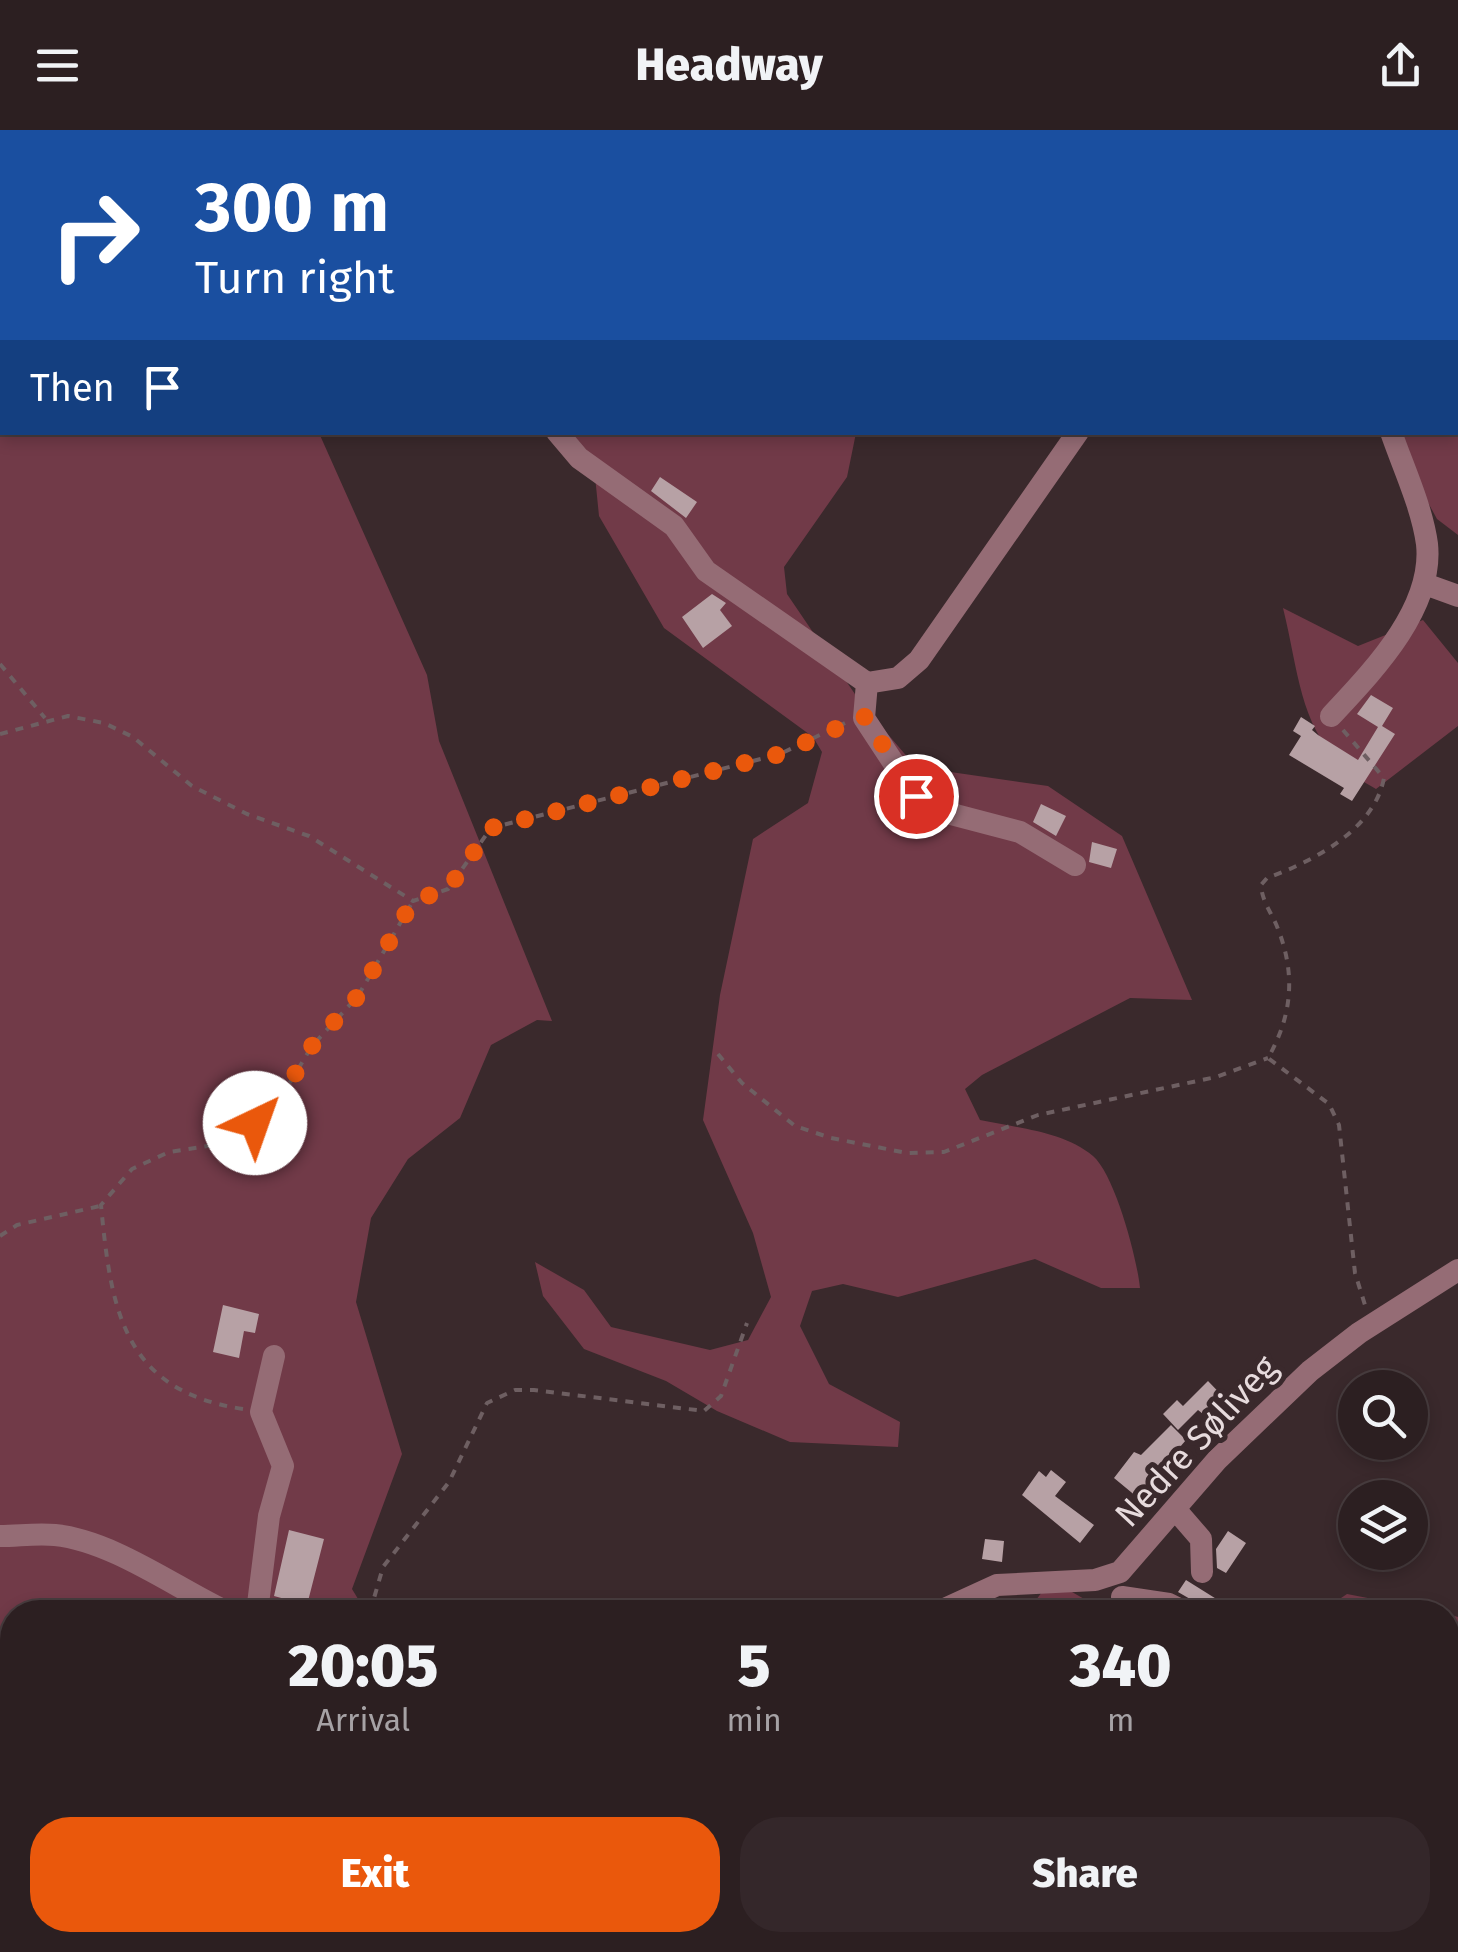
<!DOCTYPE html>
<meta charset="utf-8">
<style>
body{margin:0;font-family:"Fira Sans",sans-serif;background:#34272a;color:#f1f3f6;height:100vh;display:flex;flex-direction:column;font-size:38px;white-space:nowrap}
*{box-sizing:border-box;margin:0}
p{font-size:32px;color:#a6a2a5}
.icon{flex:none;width:55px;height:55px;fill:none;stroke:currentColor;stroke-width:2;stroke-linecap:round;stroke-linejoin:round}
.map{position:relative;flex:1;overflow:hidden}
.drawer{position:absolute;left:0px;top:1470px;width:1460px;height:352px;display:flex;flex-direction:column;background:#2c1f21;border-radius:40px 40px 0 0;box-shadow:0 5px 15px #0003,0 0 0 2px #483d3f}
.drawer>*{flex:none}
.hud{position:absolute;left:0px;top:0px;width:1460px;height:305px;box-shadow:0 5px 15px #0003,0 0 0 2px #483d3f;background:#1a4fa0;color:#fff;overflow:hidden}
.fabs{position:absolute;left:1338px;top:1240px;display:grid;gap:20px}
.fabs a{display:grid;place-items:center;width:90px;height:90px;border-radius:50%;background:#2c1f21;box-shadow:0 5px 15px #0003,0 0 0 2px #483d3f;font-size:50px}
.pin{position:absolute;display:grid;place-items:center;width:85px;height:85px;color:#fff;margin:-42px;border:5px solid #fff;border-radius:50%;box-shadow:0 2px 10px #0007}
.me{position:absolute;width:110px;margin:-55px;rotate:42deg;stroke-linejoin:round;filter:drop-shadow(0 0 8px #0008)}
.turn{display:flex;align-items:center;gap:35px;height:210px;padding:0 30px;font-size:45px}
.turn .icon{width:130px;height:130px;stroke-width:2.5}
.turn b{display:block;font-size:70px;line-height:85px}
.then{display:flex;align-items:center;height:95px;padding:0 30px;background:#0003;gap:20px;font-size:38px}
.eta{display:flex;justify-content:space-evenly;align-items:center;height:170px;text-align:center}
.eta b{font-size:60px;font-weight:800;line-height:70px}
.primary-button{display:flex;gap:20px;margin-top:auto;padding:20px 30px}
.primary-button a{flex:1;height:115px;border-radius:40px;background:#ea580c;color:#fff;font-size:40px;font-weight:800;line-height:115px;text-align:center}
.primary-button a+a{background:#34272a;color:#f1f3f6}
header{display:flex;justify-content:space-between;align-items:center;height:130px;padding:0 30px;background:#2c1f21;font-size:45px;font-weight:800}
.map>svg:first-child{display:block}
</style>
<header><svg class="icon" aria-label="menu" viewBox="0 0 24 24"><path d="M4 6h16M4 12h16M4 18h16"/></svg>Headway<svg class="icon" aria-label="share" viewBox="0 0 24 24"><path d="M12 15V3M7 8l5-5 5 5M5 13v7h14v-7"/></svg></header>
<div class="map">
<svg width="1458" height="1822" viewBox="0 0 1458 1822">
<rect width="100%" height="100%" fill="#3a292c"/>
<path fill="#713a48" d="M0,0H296L2,2V302L319,303L427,545L439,611L552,891L537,890L491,915L460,988L408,1029L371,1088L356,1172L402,1324L352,1459L366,1482H12V1810H836L834,1822H0Z
M1458,176V405L1437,389L1390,303L1458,302Z
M565,303H856L847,347L784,437L787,464L861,573L916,637L1048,656L1122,706L1192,870L1130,868L982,945L965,959L980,990C1017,998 1063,1001 1093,1026C1115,1045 1137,1128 1140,1158H1101L1035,1129L898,1167L843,1154L812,1161L800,1196L829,1254L900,1292L898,1317L790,1312L717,1281L666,1251L584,1219L543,1166L535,1132L584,1160L611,1197L710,1220L748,1210L771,1167L753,1103L703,990L720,865L753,709L808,673L822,622L813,607L664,498L599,386L594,336Z
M1283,478L1358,516L1423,490L1458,533V596L1376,659C1299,617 1302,555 1283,478Z
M1051,1450L1107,1482H1027Z
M1347,1464L1440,1482H1320Z
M1448,1484L1458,1487V1822H1348L1351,1810H1448Z"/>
<path fill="#b7a1a5" d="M660,347L697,372L686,388L651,361Z
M712,464L726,473L720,480L732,496L703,518L682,487Z
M1371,565L1393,578L1382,596L1395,604L1352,671L1340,664L1344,658L1289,625L1301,606L1293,601L1301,587L1315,596L1312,600L1318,605L1358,630L1378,597L1357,584Z
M1041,674L1066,686L1056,706L1033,692Z
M1092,712L1117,719L1111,738L1089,732Z
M223,1175L259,1184L255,1203L244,1201L239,1228L213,1222Z
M1208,1251L1234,1278L1217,1295L1198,1280L1178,1300L1163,1284L1177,1270L1183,1276Z
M1171,1295L1186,1310L1137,1367L1114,1348L1134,1322L1141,1325Z
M1051,1340L1066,1352L1055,1366L1094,1395L1080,1413L1022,1365L1039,1341L1046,1347Z
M289,1400L324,1409L307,1475L274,1466Z
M1228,1401L1246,1413L1226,1443L1217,1438L1216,1419Z
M985,1409L1004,1411L1002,1432L982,1429Z
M1186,1450L1218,1470L1211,1482H1200L1197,1473L1178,1462Z"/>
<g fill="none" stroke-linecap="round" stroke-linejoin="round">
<path stroke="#6e5f62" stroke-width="4" stroke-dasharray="8 8" stroke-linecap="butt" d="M0,534L45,588
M1343,600L1384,648C1374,700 1314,731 1267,748L1261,755C1262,772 1272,783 1278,799C1296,845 1292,886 1268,928L1329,974L1339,995L1355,1143L1365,1175
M0,604L68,586L104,593L133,607L192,656L247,684L309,706L413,771L448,759L491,698L780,624L845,593
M718,924L742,953L795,996L831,1008L907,1023L944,1022L1038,985L1216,947L1268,928
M0,1106L17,1095L100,1076
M243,1279C123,1261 111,1180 101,1075L132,1039L169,1022L233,1012L277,974L312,916L358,866L413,771
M370,1482L383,1437L449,1352L487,1273L515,1260H534L704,1281L721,1266L747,1193
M232,1822H267"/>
<path stroke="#956c75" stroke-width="22" d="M626,0L628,2
M1279,0L1280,2
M1367,0L1370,2
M1458,10V9
M557,302L579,328L674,396L706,441L867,553L898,548L919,530L1078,302
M1425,454L1458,466
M867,553L864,588L916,667L940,681L1020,702L1075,735
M1331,586C1372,542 1434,479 1427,414C1422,377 1403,337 1391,302
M1175,1379L1201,1409L1202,1442
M0,1406C18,1406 37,1403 55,1405C113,1411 176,1458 227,1482
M1122,1467L1169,1474L1185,1482
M257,1482L269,1386L283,1336L261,1282L274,1226
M938,1482L997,1455L1095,1450L1120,1442L1217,1330L1310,1241L1359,1203L1458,1140
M1346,1810V1822
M691,1822L700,1810
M720,1822L726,1810"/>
</g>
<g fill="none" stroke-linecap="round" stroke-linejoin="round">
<path stroke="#ea580c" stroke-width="18" stroke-dasharray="0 32.4" d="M255,993L277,974L312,916L358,866L413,771L448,759L491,698L780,624L864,586L916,666"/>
</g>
<g text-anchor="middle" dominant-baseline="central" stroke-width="10" stroke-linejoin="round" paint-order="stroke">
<g font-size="35" fill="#e7dbdd" stroke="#3a292c">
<text transform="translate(1196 1311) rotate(-47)">Nedre Søliveg</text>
</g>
</g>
</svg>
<div class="fabs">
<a><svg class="icon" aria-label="search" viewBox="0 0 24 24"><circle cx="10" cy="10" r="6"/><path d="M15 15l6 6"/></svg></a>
<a><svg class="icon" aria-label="layers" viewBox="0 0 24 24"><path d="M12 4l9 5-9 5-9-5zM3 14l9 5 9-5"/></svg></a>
</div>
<div class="pin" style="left:916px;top:666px;background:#d93025"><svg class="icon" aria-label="arrive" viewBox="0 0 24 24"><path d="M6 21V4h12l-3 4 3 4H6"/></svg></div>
<svg class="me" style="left:255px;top:993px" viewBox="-20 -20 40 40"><circle r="19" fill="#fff"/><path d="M0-13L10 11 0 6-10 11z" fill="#ea580c"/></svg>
<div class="hud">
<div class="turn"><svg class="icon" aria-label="right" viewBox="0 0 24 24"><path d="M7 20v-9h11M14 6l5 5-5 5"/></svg><div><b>300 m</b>Turn right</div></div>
<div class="then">Then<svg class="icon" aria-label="arrive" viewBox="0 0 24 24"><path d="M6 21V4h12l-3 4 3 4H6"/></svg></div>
</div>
<section class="drawer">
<div class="eta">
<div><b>20:05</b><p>Arrival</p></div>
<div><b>5</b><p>min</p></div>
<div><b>340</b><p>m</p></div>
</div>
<div class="primary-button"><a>Exit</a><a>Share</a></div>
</section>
</div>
